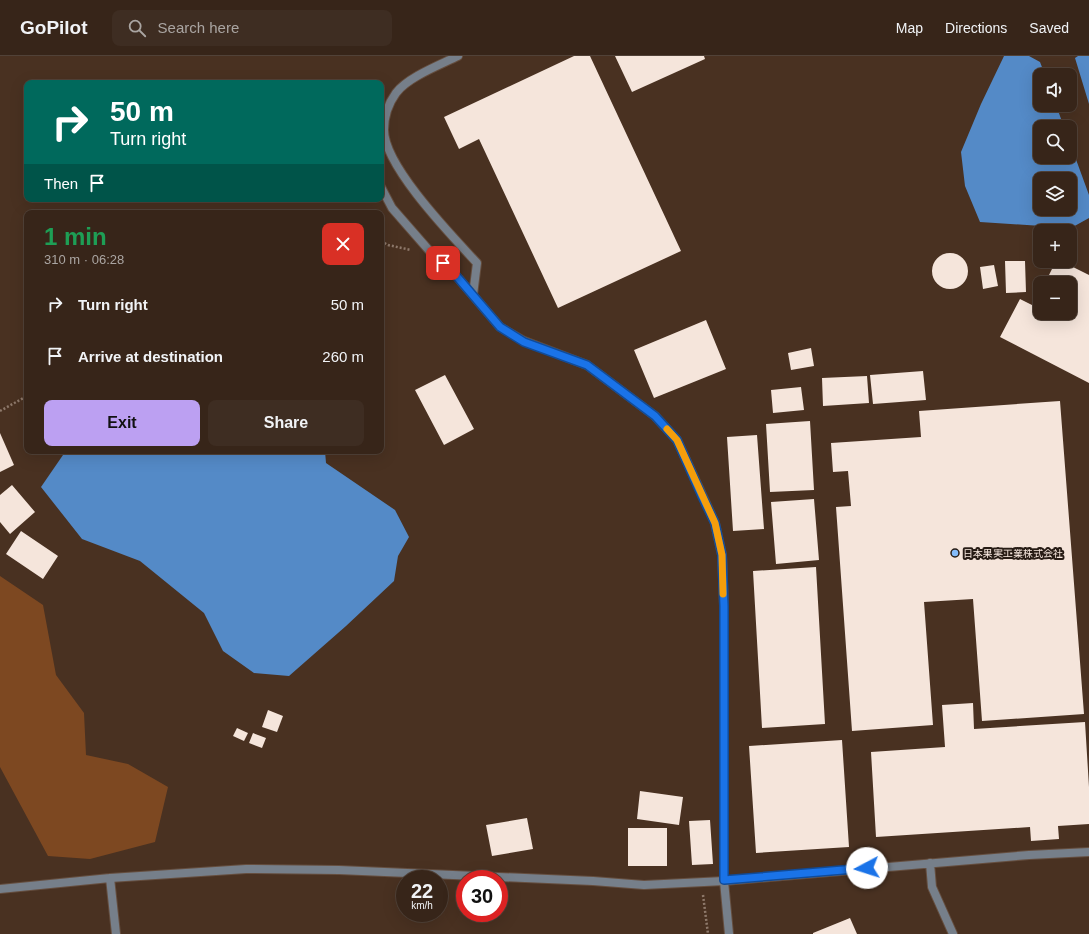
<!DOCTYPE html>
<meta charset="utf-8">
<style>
body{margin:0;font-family:Arial,"Noto Sans JP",sans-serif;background:#3e2d22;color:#f1f3f6;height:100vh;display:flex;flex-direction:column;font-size:15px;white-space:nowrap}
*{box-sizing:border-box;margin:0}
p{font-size:13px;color:#aaa5a2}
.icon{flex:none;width:22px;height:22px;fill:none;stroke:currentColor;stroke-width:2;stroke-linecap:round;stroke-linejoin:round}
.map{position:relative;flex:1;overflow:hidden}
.drawer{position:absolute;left:24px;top:154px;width:360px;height:244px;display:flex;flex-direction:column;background:#372519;border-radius:8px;box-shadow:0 4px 16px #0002,0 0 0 1px #514238}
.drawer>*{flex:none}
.top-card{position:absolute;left:24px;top:24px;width:360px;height:122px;border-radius:8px;box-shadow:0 4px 16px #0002,0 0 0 1px #514238;background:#00695c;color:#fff;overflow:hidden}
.buttons{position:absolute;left:1033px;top:12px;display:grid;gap:8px}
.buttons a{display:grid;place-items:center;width:44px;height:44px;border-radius:8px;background:#372519;box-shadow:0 4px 16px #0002,0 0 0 1px #514238;font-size:20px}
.speed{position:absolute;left:396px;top:814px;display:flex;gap:8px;font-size:20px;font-weight:700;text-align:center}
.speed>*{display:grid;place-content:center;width:52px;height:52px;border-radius:50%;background:#372519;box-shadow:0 4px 16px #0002,0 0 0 1px #514238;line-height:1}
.speed small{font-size:10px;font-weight:400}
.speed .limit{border:6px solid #d22;background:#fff;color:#111}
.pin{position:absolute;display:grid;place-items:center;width:34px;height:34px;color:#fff;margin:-17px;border-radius:8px;box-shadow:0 2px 6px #0006}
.me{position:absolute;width:44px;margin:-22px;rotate:265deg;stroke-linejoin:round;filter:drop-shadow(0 0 3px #0008)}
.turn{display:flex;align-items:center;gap:14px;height:84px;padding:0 20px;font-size:18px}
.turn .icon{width:52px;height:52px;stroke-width:2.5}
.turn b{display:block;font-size:28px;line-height:34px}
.then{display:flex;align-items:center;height:38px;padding:0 20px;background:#0003;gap:8px;font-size:15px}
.round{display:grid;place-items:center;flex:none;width:42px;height:42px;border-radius:8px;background:#3e2d22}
.overview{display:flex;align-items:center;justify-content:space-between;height:68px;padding:0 20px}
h1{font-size:24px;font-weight:600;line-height:30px;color:#1e9e55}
.button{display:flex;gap:8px;margin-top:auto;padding:8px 20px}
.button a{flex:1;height:46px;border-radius:8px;background:#bca0f2;color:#111;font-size:16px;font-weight:600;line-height:46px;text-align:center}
.button a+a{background:#3e2d22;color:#f1f3f6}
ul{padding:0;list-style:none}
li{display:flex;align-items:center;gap:12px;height:52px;padding:0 20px}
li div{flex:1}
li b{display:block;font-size:15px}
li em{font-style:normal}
header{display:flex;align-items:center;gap:24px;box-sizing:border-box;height:56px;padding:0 20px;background:#372519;border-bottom:1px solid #514238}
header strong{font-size:19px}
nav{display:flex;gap:22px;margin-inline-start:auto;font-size:14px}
.search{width:280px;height:36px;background:#3e2d22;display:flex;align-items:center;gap:10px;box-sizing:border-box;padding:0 14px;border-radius:8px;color:#aaa5a2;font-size:15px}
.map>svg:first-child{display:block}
</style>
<header>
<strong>GoPilot</strong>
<div class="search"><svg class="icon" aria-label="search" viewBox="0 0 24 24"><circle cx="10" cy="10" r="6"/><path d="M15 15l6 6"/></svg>Search here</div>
<nav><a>Map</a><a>Directions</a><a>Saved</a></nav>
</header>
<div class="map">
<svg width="1089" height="878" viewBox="0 0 1089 878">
<rect width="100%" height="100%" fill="#493121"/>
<path fill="#7d4821" d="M0,520L43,549L56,619L84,657L86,699L128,708L168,731L155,786L90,803L48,800L0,711Z"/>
<path fill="#548ac7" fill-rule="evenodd" d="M1004,0H1029L1040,6L1045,19H1040V49H1056L1064,71H1040V101H1070V87L1089,139V162L1071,172L980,166L965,130L961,96L981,48ZM1040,123H1070V153H1040Z
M1078,0H1089V48L1075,2Z
M84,395H157L181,399L182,395H325L326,407L395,454L409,481L398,500L394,525L346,570L289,620L254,617L223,595L204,557L140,505L82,483L41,431L63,399Z"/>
<path fill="#f5e5db" d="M574,0H590L681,195L558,252L479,83L459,93L444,61Z
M615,0H704L705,3L632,36Z
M932 215a18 18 0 1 1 36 0a18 18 0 1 1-36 0Z
M1005,205H1025L1026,236L1006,237Z
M1056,205H1061L1089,219V327L1000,281L1020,243L1034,250L1040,237V257H1070V227H1045Z
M994,209L998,230L983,233L980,211Z
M706,264L726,313L654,342L634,294Z
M811,292L814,310L791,314L788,297Z
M923,315L926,344L873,348L870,319Z
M445,319L474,373L444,389L415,334Z
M867,320L869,347L823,350L822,322Z
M801,331L804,354L773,357L771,334Z
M1060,345L1084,658L982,665L973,543L924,546L933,669L852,675L836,451L851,450L848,415L833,416L831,387L921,381L919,355Z
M810,365L814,434L770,436L766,368Z
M0,377L14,409L0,416Z
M757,379L764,473L733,475L727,381Z
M12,429L35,456L10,478L0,466V439Z
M814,443L819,504L776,508L771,446Z
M21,475L58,500L43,523L6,498Z
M816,511L825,668L762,672L753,515Z
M973,647L974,673L1085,666L1089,731V768L1058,770L1059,783L1031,785L1030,771L876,781L871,696L945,691L942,649Z
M268,654L283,660L277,676L262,671Z
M237,672L248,677L244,685L233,680Z
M253,677L266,682L262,692L249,687Z
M842,684L849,791L756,797L749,690Z
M640,735L683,741L679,769L637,763Z
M527,762L533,793L492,800L486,769Z
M710,764L713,808L692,809L689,765Z
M628,772H667V810H628Z
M850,862L857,878H813V877Z"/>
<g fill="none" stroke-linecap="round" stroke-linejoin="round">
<defs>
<path id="service" d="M458,0C440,9 408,21 396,37C388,48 384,60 384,74C384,110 452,180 477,207L473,239
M381,131L392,152L433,199"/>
<path id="minor" d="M433,199L453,216L500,271L524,285L587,309L655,360L677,384L715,467L722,499L724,550V825L729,878
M930,807L932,831L953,878
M110,822L116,878
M0,833L110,822L246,813L339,814L593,825L644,829L724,825L1029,799L1089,796"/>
</defs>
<use href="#service" stroke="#654e3f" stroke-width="10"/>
<use href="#minor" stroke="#654e3f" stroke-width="10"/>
<path stroke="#8e796b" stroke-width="2.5" stroke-dasharray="2 2" stroke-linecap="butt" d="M381,185L388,189L411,194
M0,355L27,340
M703,839L708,878"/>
<use href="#service" stroke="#767f8a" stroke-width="8"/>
<use href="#minor" stroke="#767f8a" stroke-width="8"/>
</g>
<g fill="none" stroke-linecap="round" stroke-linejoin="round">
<defs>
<path id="route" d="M443,207L453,216L500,271L524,286L587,309L655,360L677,384L702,440L715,467L722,499L724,550V824L867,812"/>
</defs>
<use href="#route" stroke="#114b97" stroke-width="10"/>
<use href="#route" stroke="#1a73e8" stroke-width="7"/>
<path stroke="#f59e0b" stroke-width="7" d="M667,373L677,384L715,467L722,499L723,538"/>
</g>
<circle fill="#84bcfb" stroke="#271c15" stroke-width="1.5" cx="955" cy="497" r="4"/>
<g text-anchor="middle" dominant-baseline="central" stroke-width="4" stroke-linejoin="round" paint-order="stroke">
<g font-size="10" fill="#f8e8df" stroke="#271c15" text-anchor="start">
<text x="963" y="497">日本果実工業株式会社</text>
</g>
</g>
</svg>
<div class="buttons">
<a><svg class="icon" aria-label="sound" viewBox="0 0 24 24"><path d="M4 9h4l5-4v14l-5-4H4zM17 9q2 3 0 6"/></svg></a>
<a><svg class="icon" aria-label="search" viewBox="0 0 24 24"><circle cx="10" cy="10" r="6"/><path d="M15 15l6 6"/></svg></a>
<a><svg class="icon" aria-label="layers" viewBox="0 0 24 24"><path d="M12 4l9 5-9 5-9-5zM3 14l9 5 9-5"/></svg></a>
<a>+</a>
<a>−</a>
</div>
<div class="speed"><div>22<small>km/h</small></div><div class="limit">30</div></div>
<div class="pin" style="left:443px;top:207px;background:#d93025"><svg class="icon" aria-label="arrive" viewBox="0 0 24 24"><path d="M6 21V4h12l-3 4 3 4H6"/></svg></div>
<svg class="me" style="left:867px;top:812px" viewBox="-20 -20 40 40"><circle r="19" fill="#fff"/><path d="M0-13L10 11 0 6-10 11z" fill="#1a73e8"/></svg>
<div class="top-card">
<div class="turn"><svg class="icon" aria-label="right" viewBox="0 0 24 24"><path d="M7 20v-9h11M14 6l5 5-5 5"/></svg><div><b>50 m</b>Turn right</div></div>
<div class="then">Then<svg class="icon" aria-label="arrive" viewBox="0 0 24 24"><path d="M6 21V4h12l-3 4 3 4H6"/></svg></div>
</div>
<section class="drawer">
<div class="overview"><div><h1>1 min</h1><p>310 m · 06:28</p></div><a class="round" style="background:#d93025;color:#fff"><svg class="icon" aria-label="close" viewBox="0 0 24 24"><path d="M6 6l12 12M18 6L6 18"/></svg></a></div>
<ul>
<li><svg class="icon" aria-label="right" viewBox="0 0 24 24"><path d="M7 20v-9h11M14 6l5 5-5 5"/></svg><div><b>Turn right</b></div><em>50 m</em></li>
<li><svg class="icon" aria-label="arrive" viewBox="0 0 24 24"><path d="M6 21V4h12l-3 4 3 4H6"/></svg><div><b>Arrive at destination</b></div><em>260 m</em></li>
</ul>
<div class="button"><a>Exit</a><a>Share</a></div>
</section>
</div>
